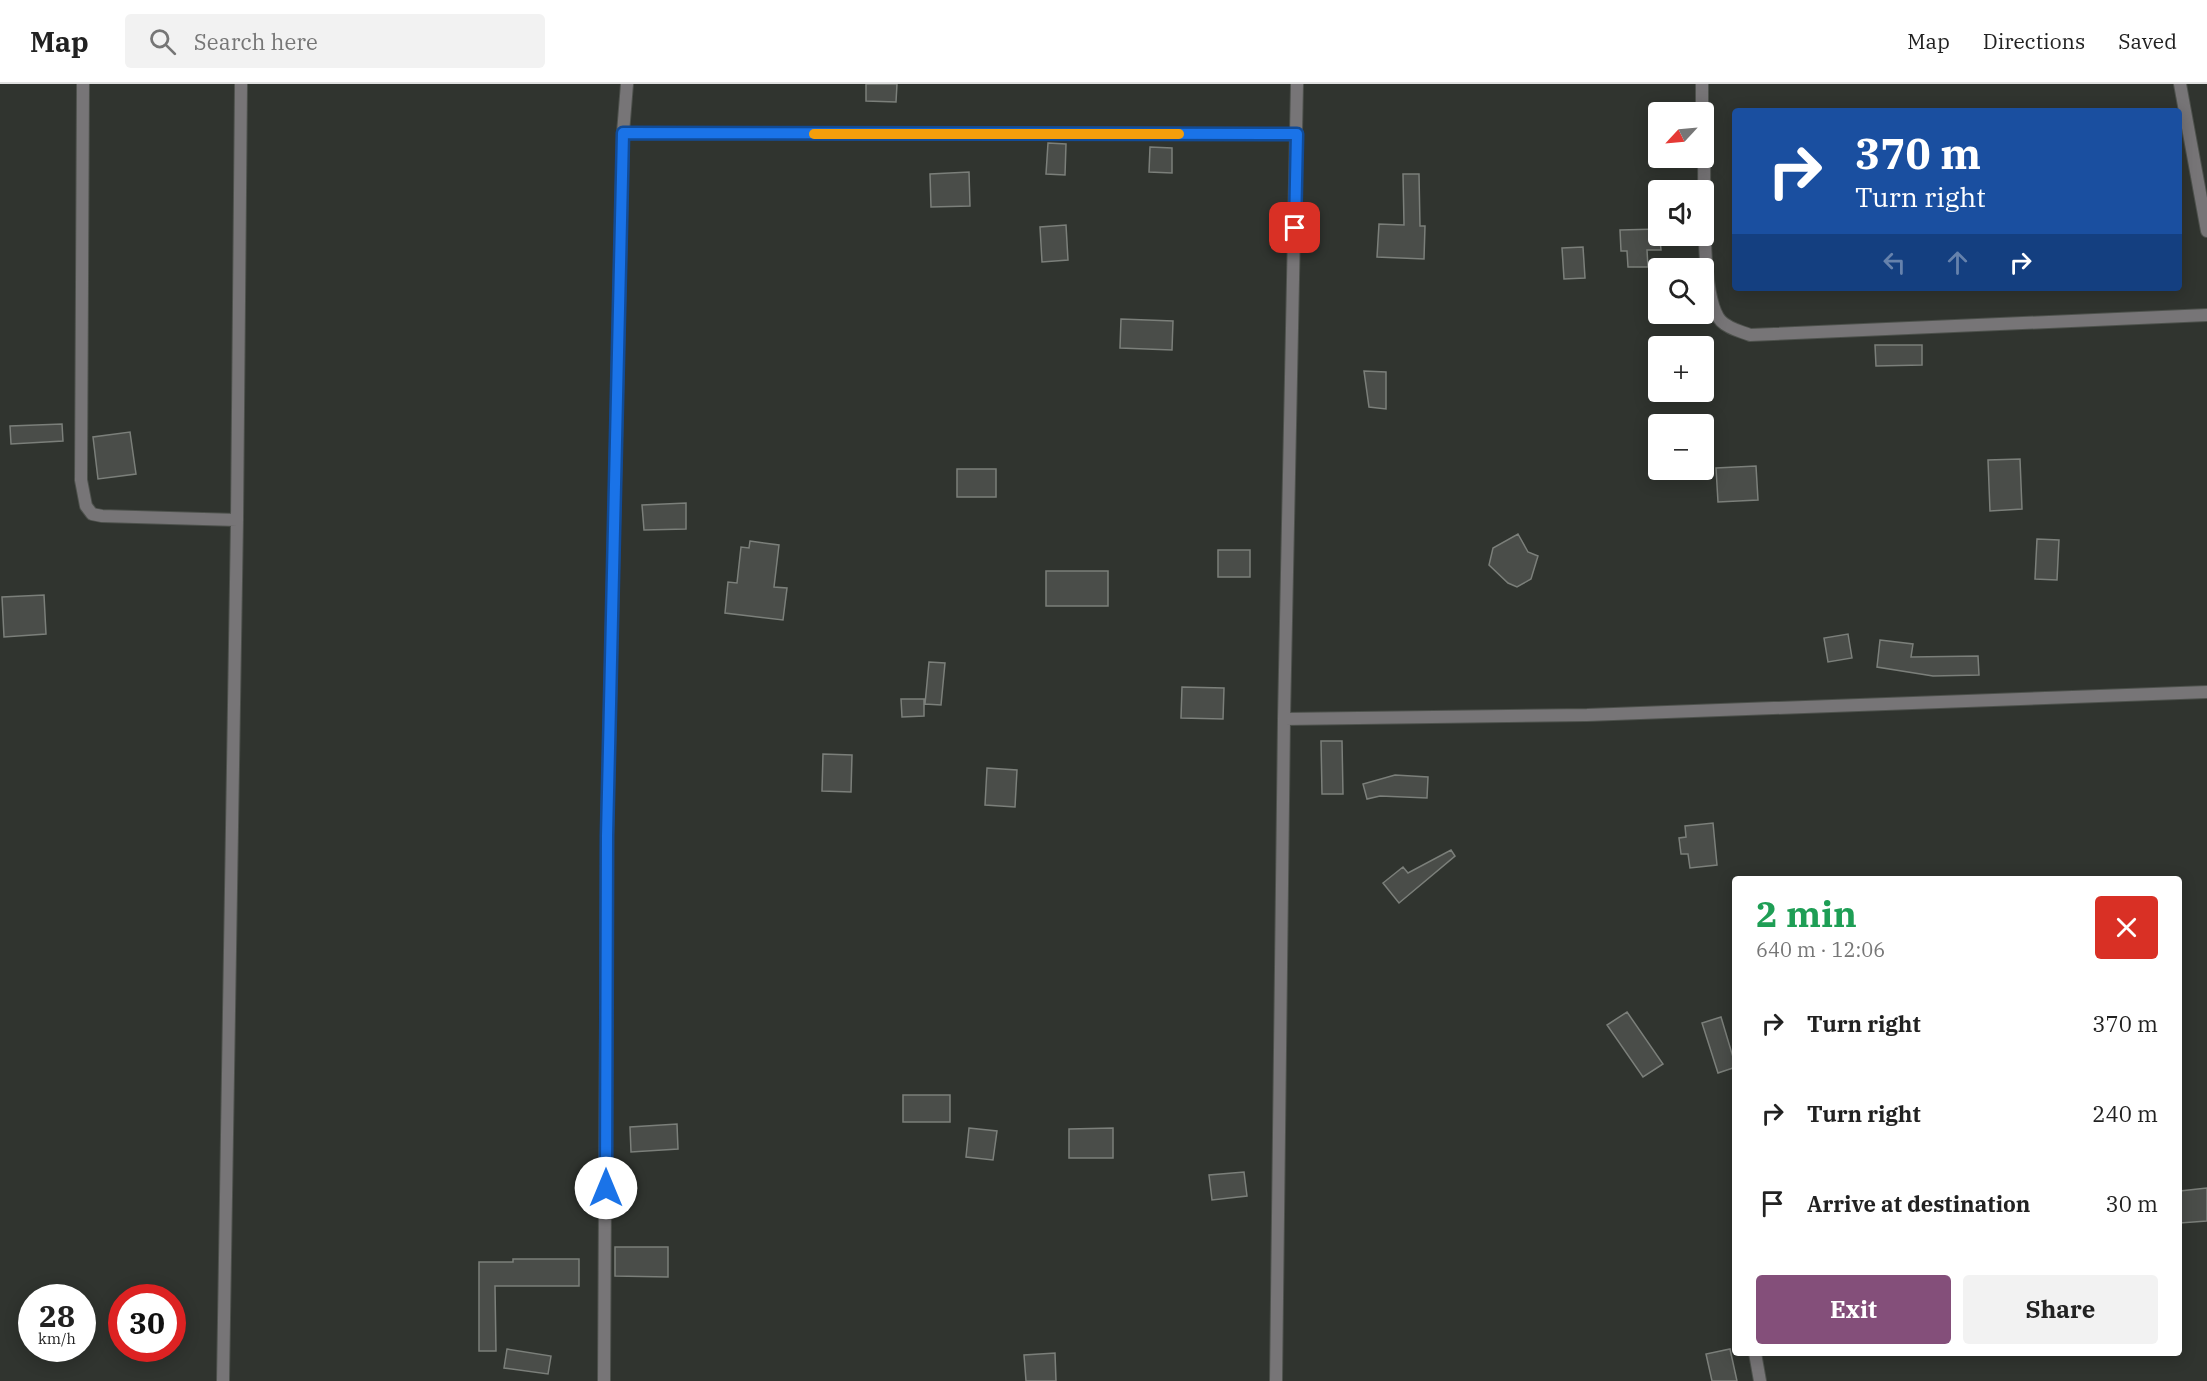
<!DOCTYPE html>
<meta charset="utf-8">
<style>
body{margin:0;font-family:"IBM Plex Serif",serif;background:#f2f2f2;color:#222;height:100vh;display:flex;flex-direction:column;font-size:22px;white-space:nowrap}
*{box-sizing:border-box;margin:0}
p{font-size:20px;color:#767676}
.icon{flex:none;width:33px;height:33px;fill:none;stroke:currentColor;stroke-width:2;stroke-linecap:round;stroke-linejoin:round}
.map{position:relative;flex:1;overflow:hidden}
.drawer{position:absolute;left:1732px;top:792px;width:450px;height:480px;display:flex;flex-direction:column;background:#fff;border-radius:6px;box-shadow:0 3px 15px #0003}
.drawer>*{flex:none}
.guide{position:absolute;left:1732px;top:24px;width:450px;height:183px;border-radius:6px;box-shadow:0 3px 15px #0003;background:#1a4fa0;color:#fff;overflow:hidden}
.needle{width:39px;rotate:244deg}
.fabs{position:absolute;left:1648px;top:18px;display:grid;gap:12px}
.fabs a{display:grid;place-items:center;width:66px;height:66px;border-radius:6px;background:#fff;box-shadow:0 3px 15px #0003;font-size:30px}
.speed{position:absolute;left:18px;top:1200px;display:flex;gap:12px;font-size:30px;font-weight:700;text-align:center}
.speed>*{display:grid;place-content:center;width:78px;height:78px;border-radius:50%;background:#fff;box-shadow:0 3px 15px #0003;line-height:1}
.speed small{font-size:15px;font-weight:400}
.speed .limit{border:9px solid #d22;background:#fff;color:#111}
.pin{position:absolute;display:grid;place-items:center;width:51px;height:51px;color:#fff;margin:-26px;border-radius:12px;box-shadow:0 3px 9px #0006}
.me{position:absolute;width:66px;margin:-33px;rotate:0deg;stroke-linejoin:round;filter:drop-shadow(0 0 4px #0008)}
.turn{display:flex;align-items:center;gap:21px;height:126px;padding:0 24px;font-size:27px}
.turn .icon{width:78px;height:78px;stroke-width:2.5}
.turn b{display:block;font-size:42px;line-height:51px}
.lanes{display:flex;align-items:center;height:57px;padding:0 24px;background:#0003;justify-content:center;gap:30px;direction:ltr}
.lanes .off{opacity:.35}
.round{display:grid;place-items:center;flex:none;width:63px;height:63px;border-radius:6px;background:#f2f2f2}
.overview{display:flex;align-items:center;justify-content:space-between;height:102px;padding:0 24px}
h1{font-size:36px;font-weight:700;line-height:45px;color:#1e9e55}
.button{display:flex;gap:12px;margin-top:auto;padding:12px 24px}
.button a{flex:1;height:69px;border-radius:6px;background:#844f7a;color:#fff;font-size:24px;font-weight:700;line-height:69px;text-align:center}
.button a+a{background:#f2f2f2;color:#222}
ul{padding:0;list-style:none}
li{display:flex;align-items:center;gap:18px;height:90px;padding:0 24px}
li div{flex:1}
li b{display:block;font-size:22px}
li em{font-style:normal}
header{display:flex;align-items:center;gap:36px;box-sizing:border-box;height:84px;padding:0 30px;background:#fff;border-bottom:2px solid #e0e0e0}
header strong{font-size:28px}
nav{display:flex;gap:33px;margin-inline-start:auto;font-size:21px}
.search{width:420px;height:54px;background:#f2f2f2;display:flex;align-items:center;gap:15px;box-sizing:border-box;padding:0 21px;border-radius:6px;color:#767676;font-size:22px}
.map>svg:first-child{display:block}
</style>
<header>
<strong>Map</strong>
<div class="search"><svg class="icon" aria-label="search" viewBox="0 0 24 24"><circle cx="10" cy="10" r="6"/><path d="M15 15l6 6"/></svg>Search here</div>
<nav><a>Map</a><a>Directions</a><a>Saved</a></nav>
</header>
<div class="map">
<svg width="2207" height="1297" viewBox="0 0 2207 1297">
<rect width="100%" height="100%" fill="#30342f"/>
<path fill="#4a4d49" stroke="#7b7f7a" stroke-width="1.5" d="M866,0H897L896,18L866,17Z
M1048,59L1066,60L1065,91L1046,90Z
M1150,63L1172,64V89L1149,88Z
M969,88L970,122L931,123L930,90Z
M1403,90H1419L1420,142H1425L1424,175L1377,173L1379,140L1404,141Z
M1066,141L1068,176L1042,178L1040,143Z
M1659,145L1661,166H1647L1648,183H1628L1627,167H1621L1620,146Z
M1583,163L1585,194L1564,195L1562,164Z
M1121,235L1173,237L1172,266L1120,264Z
M1875,261H1922V281L1876,282Z
M1364,287L1386,288V325L1369,323Z
M62,340L63,357L11,360L10,342Z
M130,348L136,390L98,395L93,353Z
M2020,375L2022,425L1990,427L1988,376Z
M1756,382L1758,416L1718,418L1716,384Z
M957,385H996V413H957Z
M686,419V445L644,446L642,421Z
M1518,450L1528,468L1538,472L1531,495L1517,503L1508,499L1489,481L1493,464Z
M2037,455L2059,456L2057,496L2035,495Z
M750,457L779,461L774,503L787,504L783,536L725,529L728,498L737,499L741,463L749,464Z
M1218,466H1250V493H1218Z
M1046,487H1108V522H1046Z
M44,511L46,550L4,553L2,513Z
M1848,550L1852,574L1828,578L1824,554Z
M1880,556L1913,560L1911,573L1978,572L1979,591L1933,592L1877,583Z
M929,578L945,579L941,621L925,620Z
M1182,603L1224,604L1223,635L1181,634Z
M901,615H924V632L902,633Z
M1321,657H1342L1343,710H1322Z
M823,670L852,671L851,708L822,707Z
M987,684L1017,686L1015,723L985,721Z
M1395,691L1428,693L1427,714L1380,712L1367,715L1363,700Z
M1713,739L1717,781L1690,784L1688,770H1681L1679,754L1686,753L1685,742Z
M1451,766L1455,772L1399,819L1383,799L1403,783L1408,789Z
M1627,928L1663,980L1643,993L1607,941Z
M1721,933L1736,983L1718,989L1702,939Z
M903,1011H950V1038H903Z
M677,1040L678,1065L631,1068L630,1043Z
M969,1044L997,1047L993,1076L966,1073Z
M1113,1044V1074H1069V1045Z
M1244,1088L1247,1112L1212,1116L1209,1091Z
M2207,1104V1137L2180,1139V1107Z
M615,1163H668V1193L615,1192Z
M513,1175H579V1202H495L496,1267H479V1178H513Z
M507,1265L551,1272L548,1290L504,1284Z
M1730,1265L1737,1297H1712L1706,1270Z
M1055,1269L1056,1297H1026L1024,1271Z"/>
<g fill="none" stroke-linecap="round" stroke-linejoin="round">
<defs>
<path id="street" d="M83,0L81,396L86,422L92,430L102,432L237,436
M1702,0V28
M2180,0L2207,147
M623,49L1297,50
M1704,74C1705,108 1700,214 1721,237C1729,245 1740,247 1750,251L2207,231
M1284,635L1587,631L2207,608
M1755,1269L1760,1297
M223,1297L237,436L241,0
M604,1297L607,752L623,49L627,0
M1276,1297L1284,635L1297,0"/>
</defs>
<use href="#street" stroke="#4d514c" stroke-width="14"/>
<use href="#street" stroke="#777577" stroke-width="12"/>
</g>
<g fill="none" stroke-linecap="round" stroke-linejoin="round">
<defs>
<path id="route" d="M606,1104L607,752L623,49L1297,50L1295,144"/>
</defs>
<use href="#route" stroke="#114b97" stroke-width="15"/>
<use href="#route" stroke="#1a73e8" stroke-width="10"/>
<path stroke="#f59e0b" stroke-width="10" d="M814,50H1179"/>
</g>
</svg>
<div class="fabs">
<a><svg class="needle" viewBox="-14 -14 28 28"><path d="M0-13l5 13h-10z" fill="#e53935"/><path d="M0 13l5-13h-10z" fill="#767676"/></svg></a>
<a><svg class="icon" aria-label="sound" viewBox="0 0 24 24"><path d="M4 9h4l5-4v14l-5-4H4zM17 9q2 3 0 6"/></svg></a>
<a><svg class="icon" aria-label="search" viewBox="0 0 24 24"><circle cx="10" cy="10" r="6"/><path d="M15 15l6 6"/></svg></a>
<a>+</a>
<a>−</a>
</div>
<div class="speed"><div>28<small>km/h</small></div><div class="limit">30</div></div>
<div class="pin" style="left:1295px;top:144px;background:#d93025"><svg class="icon" aria-label="arrive" viewBox="0 0 24 24"><path d="M6 21V4h12l-3 4 3 4H6"/></svg></div>
<svg class="me" style="left:606px;top:1104px" viewBox="-20 -20 40 40"><circle r="19" fill="#fff"/><path d="M0-13L10 11 0 6-10 11z" fill="#1a73e8"/></svg>
<div class="guide">
<div class="turn"><svg class="icon" aria-label="right" viewBox="0 0 24 24"><path d="M7 20v-9h11M14 6l5 5-5 5"/></svg><div><b>370 m</b>Turn right</div></div>
<div class="lanes"><svg class="icon off" aria-label="left" viewBox="0 0 24 24"><path d="M17 20v-9H6M10 6l-5 5 5 5"/></svg><svg class="icon off" aria-label="ahead" viewBox="0 0 24 24"><path d="M12 20V5M6 11l6-6 6 6"/></svg><svg class="icon" aria-label="right" viewBox="0 0 24 24"><path d="M7 20v-9h11M14 6l5 5-5 5"/></svg></div>
</div>
<section class="drawer">
<div class="overview"><div><h1>2 min</h1><p>640 m · 12:06</p></div><a class="round" style="background:#d93025;color:#fff"><svg class="icon" aria-label="close" viewBox="0 0 24 24"><path d="M6 6l12 12M18 6L6 18"/></svg></a></div>
<ul>
<li><svg class="icon" aria-label="right" viewBox="0 0 24 24"><path d="M7 20v-9h11M14 6l5 5-5 5"/></svg><div><b>Turn right</b></div><em>370 m</em></li>
<li><svg class="icon" aria-label="right" viewBox="0 0 24 24"><path d="M7 20v-9h11M14 6l5 5-5 5"/></svg><div><b>Turn right</b></div><em>240 m</em></li>
<li><svg class="icon" aria-label="arrive" viewBox="0 0 24 24"><path d="M6 21V4h12l-3 4 3 4H6"/></svg><div><b>Arrive at destination</b></div><em>30 m</em></li>
</ul>
<div class="button"><a>Exit</a><a>Share</a></div>
</section>
</div>
